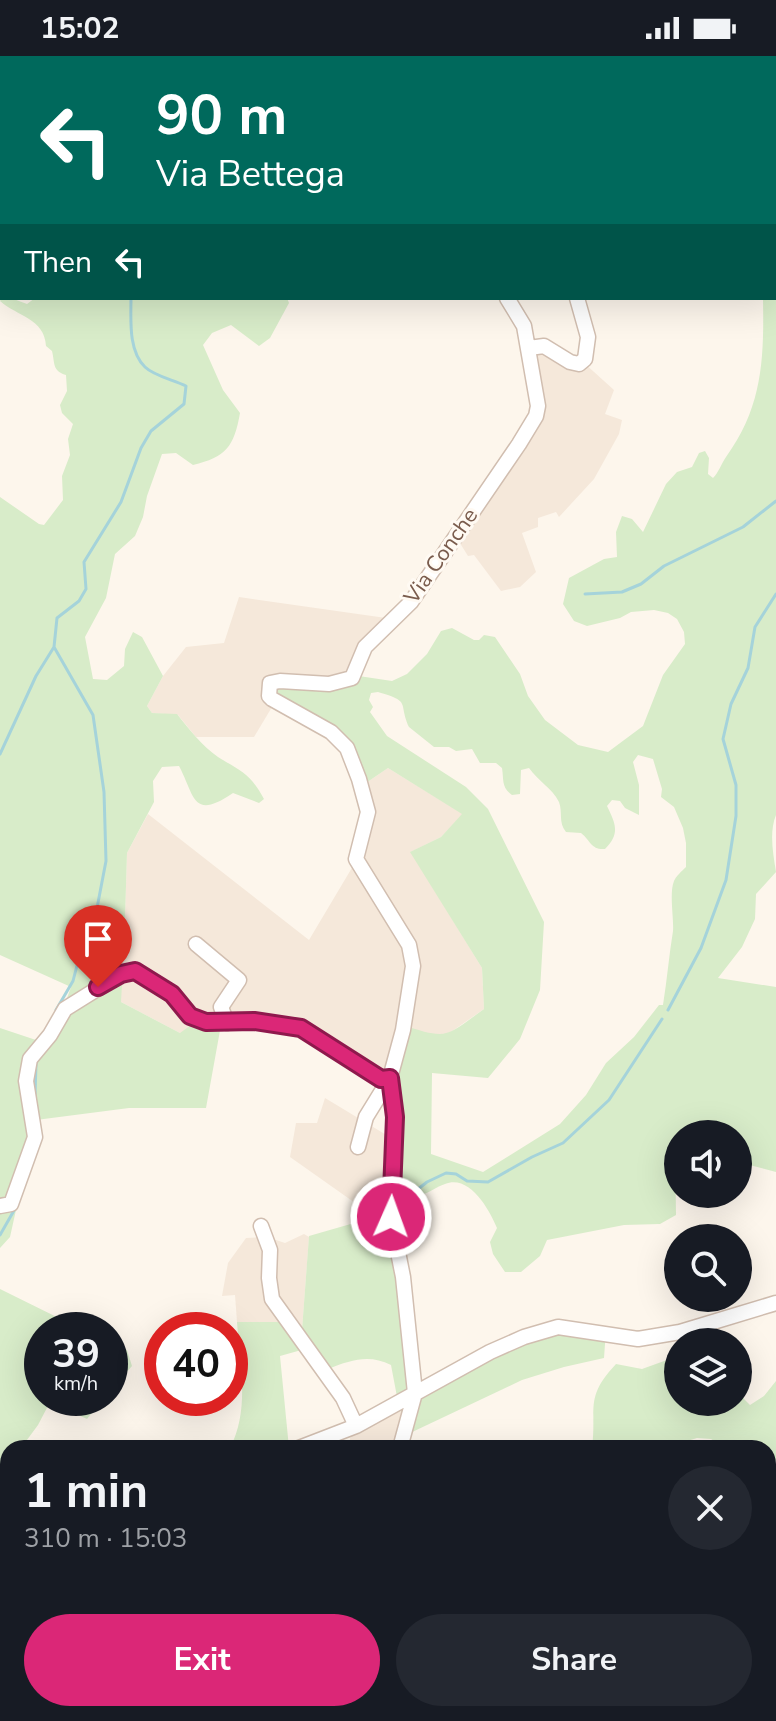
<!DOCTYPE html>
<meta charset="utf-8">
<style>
body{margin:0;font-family:"Nunito Sans",sans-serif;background:#242831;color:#f1f3f6;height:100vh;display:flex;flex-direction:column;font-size:30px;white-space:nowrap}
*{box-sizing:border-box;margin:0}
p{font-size:26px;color:#9ea1a6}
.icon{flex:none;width:44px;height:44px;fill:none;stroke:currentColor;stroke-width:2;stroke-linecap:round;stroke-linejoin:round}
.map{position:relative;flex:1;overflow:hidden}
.details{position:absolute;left:0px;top:1384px;width:776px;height:282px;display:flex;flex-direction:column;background:#171b24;border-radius:24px 24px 0 0;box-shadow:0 8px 32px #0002}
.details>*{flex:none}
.top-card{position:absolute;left:0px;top:0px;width:776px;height:244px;box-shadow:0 8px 32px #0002;background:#00695c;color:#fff;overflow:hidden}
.fabs{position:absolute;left:664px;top:1064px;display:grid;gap:16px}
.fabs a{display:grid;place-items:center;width:88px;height:88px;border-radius:50%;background:#171b24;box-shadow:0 8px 32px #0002;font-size:40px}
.speed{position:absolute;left:24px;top:1256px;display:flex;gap:16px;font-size:40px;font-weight:700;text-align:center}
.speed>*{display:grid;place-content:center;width:104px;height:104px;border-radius:50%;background:#171b24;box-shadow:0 8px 32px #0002;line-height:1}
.speed small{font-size:20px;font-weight:400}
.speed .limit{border:12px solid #d22;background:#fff;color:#111}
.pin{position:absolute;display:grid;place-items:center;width:68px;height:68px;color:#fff;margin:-82px -34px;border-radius:50% 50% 50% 0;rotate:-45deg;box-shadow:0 0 8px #0007}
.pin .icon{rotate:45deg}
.me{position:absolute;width:88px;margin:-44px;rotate:2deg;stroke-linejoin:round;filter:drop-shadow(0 0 6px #0008)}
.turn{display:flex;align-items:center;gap:28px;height:168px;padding:0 24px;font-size:36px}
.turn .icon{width:104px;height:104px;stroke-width:2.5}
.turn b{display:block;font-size:56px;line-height:68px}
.then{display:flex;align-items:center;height:76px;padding:0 24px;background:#0003;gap:16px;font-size:30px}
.round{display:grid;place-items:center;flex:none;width:84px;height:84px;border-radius:42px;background:#242831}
.headline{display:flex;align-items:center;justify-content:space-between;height:136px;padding:0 24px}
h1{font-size:48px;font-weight:700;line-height:60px}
.action{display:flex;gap:16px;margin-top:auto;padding:16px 24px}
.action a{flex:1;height:92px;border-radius:48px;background:#db2777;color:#fff;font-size:32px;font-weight:700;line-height:92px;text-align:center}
.action a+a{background:#242831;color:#f1f3f6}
.status{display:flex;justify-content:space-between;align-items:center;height:56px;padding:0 40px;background:#171b24;direction:ltr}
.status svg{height:22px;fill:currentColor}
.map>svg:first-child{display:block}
</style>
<div class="status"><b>15:02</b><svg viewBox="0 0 49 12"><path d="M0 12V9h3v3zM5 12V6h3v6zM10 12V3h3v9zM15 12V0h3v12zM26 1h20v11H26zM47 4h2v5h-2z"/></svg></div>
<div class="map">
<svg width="776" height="1665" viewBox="0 0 776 1665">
<rect width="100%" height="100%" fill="#fdf6ec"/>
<path fill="#f5e8da" d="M531,291L583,306L614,334L605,358L622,364L619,378L594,423L559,461L556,456L538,462V471L522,477L536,516L520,531L501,535L474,499L468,500L453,476L535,355Z
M239,541L386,562L352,619L275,646L254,681H196L178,659L152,657L147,650L163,620L186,591L224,587Z
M388,712L463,758L441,781L411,796L482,912L484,953L448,978H431L388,1025L294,973L256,966L180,977L121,946L105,908L125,863L127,797L148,758L309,884L356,805L363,769L360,731Z
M325,1042L388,1080L391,1153L375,1161L290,1101L296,1067H317Z
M304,1178L309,1181L302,1274L282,1266H237L235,1239L222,1240L228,1207L246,1182L267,1181L285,1187Z
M398,1346L408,1378L406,1392H348L354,1365Z
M8,1529V1658H72L67,1665H0V1546Z"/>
<path fill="#d8ecc9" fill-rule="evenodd" d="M665,0H776V759C769,776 773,797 776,816L756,838L755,863L742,891L718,922L776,931V1116L738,1106V1078H678V1090H675L676,1159L660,1168L624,1169L547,1184L540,1200L521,1216H505L493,1198L490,1186L497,1172C490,1155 470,1118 445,1128C436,1131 431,1136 421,1139L415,1150L394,1172L411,1335L522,1280L606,1274L604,1302L564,1311L522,1324L408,1378L398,1346L391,1309C369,1298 351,1304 328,1313L305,1293L280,1300L289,1392H230C250,1354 240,1308 237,1266H282L302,1274L309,1180L375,1161L391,1153L388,1025L402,969C449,984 445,981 484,953L482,912L410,796L441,781L462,758L388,712L360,731C352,711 339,671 320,661C299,650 281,655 266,633L339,623L352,619L392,625L407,618L427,598L441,575L452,572L474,584H479L484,579L495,581L520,618L528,640L545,664L578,689L608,696L643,670L663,619L685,588L684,576L677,563L668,557L654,554L631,556L620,562L587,570L574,565L563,548L569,522L604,503L617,501L616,476L622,460L632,463L643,476L666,428L677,416L692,411L699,397L705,395L709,402L708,418L713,422C719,416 721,408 726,401C763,350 764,302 763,242H774V2ZM378,636C412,646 398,646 409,671L434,691H449L456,695L472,693L480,707H496L502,712C504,724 501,731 512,739L520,738L521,714L529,712C538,725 552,732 559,746C563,757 558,766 566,776L581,777C591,785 591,794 605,793C621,777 615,767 607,750L612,744L620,745L625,752L639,759V729L633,706L638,699L653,703L662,733L661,741L674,751L683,772L686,787V811C682,815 676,820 674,825C669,837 674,863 673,875C669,899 667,924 663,949H659L634,981L606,1007L586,1039L560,1068L483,1116L431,1098L432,1017L488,1022L520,983L540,934L544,866L488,753L466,731L387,680L370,656L373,651L369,644L371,637Z
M2,242H11L27,248L35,242H287L289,247L270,282L259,290L231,269L212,277L203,289L223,334L240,357C234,391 226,401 193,409L176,397L162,398L147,440L143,461L135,480L115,498L106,542L85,581L93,623L107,624L124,610L125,593L133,576L142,581L163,620L147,650L152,657L177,658C189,673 202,690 218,701C242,716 249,716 264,743L259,747L233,737C192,765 195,740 179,710L162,711L153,725L154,746L127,797L125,863L105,907L122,928L121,946L180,977L198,964L221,969L206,1052H129L36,1064L10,1181L0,1192V972L45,987L61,959L71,931L0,899V441L39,468L44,469L63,444L62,420L70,399L68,383L73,368L62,357L60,349L67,335L66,319C52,315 55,307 52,295L46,290C45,263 17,260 0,245Z
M0,1233L83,1274H42V1342H104L87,1363L50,1346L38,1369L21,1392H8V1399L4,1398L0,1412Z
M110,1284L127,1294L132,1310L110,1335Z
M678,1300V1346H738V1313L741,1316L744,1343L750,1349L764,1340L776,1325V1405L768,1403V1392H725L711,1383L697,1382L684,1386L656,1385L647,1392H592C597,1352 584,1342 616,1308L642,1313Z
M0,1428L8,1432V1529L0,1546Z
M776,1448V1665H736L738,1658H768V1452Z
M72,1658H249L247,1664L249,1665H67Z
M348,1658H488L484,1665H343Z"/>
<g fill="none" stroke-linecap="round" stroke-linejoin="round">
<path stroke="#a5d3da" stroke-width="3" d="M223,2L224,0
M585,538L622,536L641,528L664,510L743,471L776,445
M54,591L93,659L104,736L106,805L97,852L83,886L73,925L56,954
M0,698L36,620L54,591L57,562L79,545L86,533L84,506L121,446L141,392L151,375L184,348L186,330C174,324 154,320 145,311C128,295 131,263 131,242
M668,954L701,892L726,824L736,760V729L723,683L731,648L748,612L755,571L776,538
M35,1040L36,1007
M398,1149L427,1126L446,1117L456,1118L467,1125L488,1126L532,1101L563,1087L609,1044L662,963
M0,1179L16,1151"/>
<defs>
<path id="minor" d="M412,0V2
M180,2L181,0
M774,57L776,56
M529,292L544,290L570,306L579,308L585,303L588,281L577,242
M196,888L239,924L221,951L227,967
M358,1091L366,1061L390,1022
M0,1150L11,1148L35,1081L26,1025L30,1003L50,979L65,953L121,918L135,915L172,938L190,960L206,966L254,965L301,972L381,1023L390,1022
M261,1170L270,1194L269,1222L272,1243L343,1342L356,1370
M299,1392L356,1370L490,1296L524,1281L558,1271L638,1283L680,1276L776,1247
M400,1392L415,1337L403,1221L391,1161L395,1061L390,1022L403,974L413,910L409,889L356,803L368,756L359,723L347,692L331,676L272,643L269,640L270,627L280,625L329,628L352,622L365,591L411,546L519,388L536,360L538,350L524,270L507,242
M6,1588H8
M26,1665L30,1658
M43,1665L47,1658
M68,1665L73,1658"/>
</defs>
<use href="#minor" stroke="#d1beb0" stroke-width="17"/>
<use href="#minor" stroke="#fff" stroke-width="14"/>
</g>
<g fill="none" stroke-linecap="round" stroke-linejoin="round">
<defs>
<path id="route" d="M98,931L121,918L135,915L172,938L190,960L206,966L254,965L301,972L381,1023L390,1022L395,1061L391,1161"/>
</defs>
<use href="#route" stroke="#8e194d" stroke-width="20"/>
<use href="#route" stroke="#db2777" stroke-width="14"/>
</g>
<g text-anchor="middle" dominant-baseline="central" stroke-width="6" stroke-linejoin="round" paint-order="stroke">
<g font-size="22" fill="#7a5c4d" stroke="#fffaf3">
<text transform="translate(441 500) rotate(-55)">Via Conche</text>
</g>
</g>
</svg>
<div class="fabs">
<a><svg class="icon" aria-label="sound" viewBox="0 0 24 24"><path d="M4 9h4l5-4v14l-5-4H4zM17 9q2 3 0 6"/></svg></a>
<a><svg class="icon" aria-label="search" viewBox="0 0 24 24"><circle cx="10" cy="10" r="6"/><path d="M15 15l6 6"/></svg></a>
<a><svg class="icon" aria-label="layers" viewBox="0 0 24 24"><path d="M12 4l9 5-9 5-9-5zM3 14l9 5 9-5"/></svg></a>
</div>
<div class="speed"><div>39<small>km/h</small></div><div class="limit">40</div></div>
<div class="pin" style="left:98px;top:931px;background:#d93025"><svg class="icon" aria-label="arrive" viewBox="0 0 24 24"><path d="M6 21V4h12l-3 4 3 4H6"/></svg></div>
<svg class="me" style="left:391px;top:1161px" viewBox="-20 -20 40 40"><circle r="17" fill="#db2777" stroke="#fff" stroke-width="3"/><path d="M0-11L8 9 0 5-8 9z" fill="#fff"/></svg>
<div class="top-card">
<div class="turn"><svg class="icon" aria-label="left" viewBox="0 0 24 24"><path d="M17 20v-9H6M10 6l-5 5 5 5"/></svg><div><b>90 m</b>Via Bettega</div></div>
<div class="then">Then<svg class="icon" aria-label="left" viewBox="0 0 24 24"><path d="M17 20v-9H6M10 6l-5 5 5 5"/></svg></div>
</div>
<section class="details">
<div class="headline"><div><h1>1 min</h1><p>310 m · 15:03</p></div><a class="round"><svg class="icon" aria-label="close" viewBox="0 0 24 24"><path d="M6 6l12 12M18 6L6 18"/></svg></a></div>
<div class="action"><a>Exit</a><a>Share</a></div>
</section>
</div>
